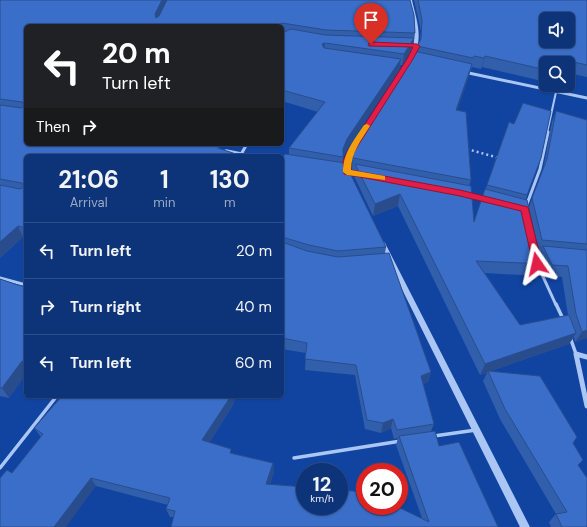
<!DOCTYPE html>
<style>
body{margin:0;font-family:"DM Sans",sans-serif;background:#163b7e;color:#f1f3f6;height:100vh;display:flex;flex-direction:column;font-size:15px;white-space:nowrap}
*{box-sizing:border-box;margin:0}
p{font-size:13px;color:#9aaac6}
.icon{flex:none;width:22px;height:22px;fill:none;stroke:currentColor;stroke-width:2;stroke-linecap:round;stroke-linejoin:round}
.map{position:relative;flex:1;overflow:hidden}
.drawer{position:absolute;left:24px;top:154px;width:260px;height:244px;display:flex;flex-direction:column;background:#0d3379;border-radius:6px;box-shadow:0 1px 3px #0004,0 0 0 1px #2d4e8a}
.drawer>*{flex:none}
.banner{position:absolute;left:24px;top:24px;width:260px;height:122px;border-radius:6px;box-shadow:0 1px 3px #0004,0 0 0 1px #2d4e8a;background:#202124;color:#fff;overflow:hidden}
.fabs{position:absolute;left:539px;top:12px;display:grid;gap:8px}
.fabs a{display:grid;place-items:center;width:36px;height:36px;border-radius:6px;background:#0d3379;box-shadow:0 1px 3px #0004,0 0 0 1px #2d4e8a;font-size:20px}
.speed{position:absolute;left:296px;top:463px;display:flex;gap:8px;font-size:20px;font-weight:700;text-align:center}
.speed>*{display:grid;place-content:center;width:52px;height:52px;border-radius:50%;background:#0d3379;box-shadow:0 1px 3px #0004,0 0 0 1px #2d4e8a;line-height:1}
.speed small{font-size:10px;font-weight:400}
.speed .limit{border:6px solid #d22;background:#fff;color:#111}
.pin{position:absolute;display:grid;place-items:center;width:34px;height:34px;color:#fff;margin:-41px -17px;border-radius:50% 50% 50% 0;rotate:-45deg;box-shadow:0 0 4px #0007}
.pin .icon{rotate:45deg}
.me{position:absolute;width:44px;margin:-22px;rotate:349deg;stroke-linejoin:round;filter:drop-shadow(0 0 3px #0008)}
.turn{display:flex;align-items:center;gap:14px;height:84px;padding:0 12px;font-size:18px}
.turn .icon{width:52px;height:52px;stroke-width:2.5}
.turn b{display:block;font-size:28px;line-height:34px}
.then{display:flex;align-items:center;height:38px;padding:0 12px;background:#0003;gap:8px;font-size:15px}
.eta{display:flex;justify-content:space-evenly;align-items:center;height:68px;text-align:center}
.eta b{font-size:24px;font-weight:700;line-height:28px}
ul{padding:0;list-style:none}
li{display:flex;align-items:center;gap:12px;height:56px;padding:0 12px;border-top:1px solid #2d4e8a}
li div{flex:1}
li b{display:block;font-size:15px}
li em{font-style:normal}
.map>svg:first-child{display:block}
</style>
<div class="map">
<svg width="587" height="527" viewBox="0 0 587 527">
<rect width="100%" height="100%" fill="#1144a1"/>
<g fill="none" stroke-linecap="round" stroke-linejoin="round">
<path stroke="#aac6f5" stroke-width="2.5" stroke-dasharray="2 3" stroke-linecap="butt" d="M467,149L499,158"/>
<path stroke="#aac6f5" stroke-width="2" d="M547,133L556,92"/>
<path stroke="#aac6f5" stroke-width="3" d="M240,156L247,144
M469,195L485,199
M527,204L540,169L548,132
M540,270L556,305
M0,278L26,285"/>
<path stroke="#aac6f5" stroke-width="3.5" d="M556,304L563,319
M570,337L576,354
M434,436L476,430
M294,458L401,441
M0,468L56,397L64,398"/>
<path stroke="#aac6f5" stroke-width="3" d="M464,72L587,98"/>
<path stroke="#aac6f5" stroke-width="3.5" d="M226,151L251,156"/>
<path stroke="#aac6f5" stroke-width="5" d="M587,357L576,354L587,406"/>
<path fill="#aac6f5" fill-rule="evenodd" d="M408,0H412C416,18 423,36 415,53C414,57 413,59 410,60L408,59C419,37 413,23 408,0Z
M358,138L361,140C354,152 347,162 352,176L349,178L347,177C340,163 348,151 356,139Z
M380,241H382L385,243L530,527H520L379,243Z"/>
</g>
<path fill="#325fac" fill-rule="evenodd" d="M0,0L415,33L413,48L402,65H400L399,70L346,150L343,158V163L386,247L385,253L431,372L428,382L423,384L434,424L431,431L439,446L498,527L173,517H170L166,509L168,505L96,486L12,473L41,437L34,428L233,405L209,443L231,449V453L273,463L274,472L270,484L422,518L396,445L398,438L394,439L391,428L381,433L365,429L355,375L305,370L306,353L282,349V158L289,154V148L318,112L282,101V26L26,144H223L222,147L220,146V149L26,156V238L23,237L0,258Z
M414,0H587V77L568,73V63H546V82L482,67L481,69L472,67L457,110L471,180L469,186L474,222L509,122L527,195L526,199L529,207L543,170L552,122L556,111L587,120V336L586,338L575,342L574,337L569,344L491,371L573,443L579,465L587,527H551L549,522L556,514L500,419L483,381L487,373L480,375L398,206L373,216L354,176V170H352L353,150L416,52L417,46L420,41L421,31ZM543,268L546,276L562,277L568,315L520,325L485,273L539,276Z
M0,279L18,285L26,287V374L9,398L0,396Z"/>
<path fill="#294d8c" d="M162,0H169L157,25L155,14Z
M282,23V34V26H279V25Z
M414,38L413,48L402,65L404,54Z
M325,43L324,54L322,44Z
M485,56L482,67L481,69L484,58Z
M401,59L399,70L346,150L343,158V149L347,139Z
M472,64L469,75L454,121L456,110Z
M400,194L398,206L373,216L375,204Z
M18,226L23,237L0,258V242Z
M587,330V336L586,338L575,342L582,332Z
M576,333L569,344L488,372V371L487,373L480,375L485,364Z
M22,361L26,368V374L9,398L2,388Z
M431,372L428,382L418,386L421,376Z
M231,396H236L233,405L205,450L202,440Z
M393,419L391,428L381,433L383,423Z
M273,463L274,472L267,492L266,484Z
M91,478L96,486L66,527H54Z"/>
<path fill="#3a6ec8" stroke="#294d8c" fill-rule="evenodd" d="M0,0H162L155,14L156,18L159,16L167,0H410L414,15L415,33L326,30L282,23L279,25L280,26H26V144H219L218,148L242,156H26V228L18,226L0,242V185L20,189L24,187L22,183L0,179V105L21,108L25,106L22,102L0,99Z
M418,0H587V65L560,59L558,63H546V70L485,56L484,58L474,56L473,58L417,46L421,39L422,20ZM546,19H568V41H546Z
M291,29L325,35L414,38L404,54L325,43L322,44L324,48L401,59L347,139L343,149V157L289,148L325,102L282,90V33Z
M414,51L472,64L456,110L466,112L471,180L353,158V150L355,140Z
M523,103L551,111L541,158L527,195L487,185L509,122L514,124Z
M556,111L587,120V244L542,240L532,198L547,159Z
M265,154L273,156H264Z
M285,154L345,163L386,247L338,251L309,245L282,237V158Z
M355,164L471,186L474,222L485,189L527,200L539,253L545,264L476,261L520,325L569,315L576,333L485,364L400,194L375,204Z
M282,242L307,251L338,257L389,253L431,372L421,376L434,424L397,430L393,419L383,423L367,420L356,365L305,359L307,343L282,338Z
M543,246L587,250V330L582,332L576,314L568,266L552,265Z
M0,279L18,285L26,287V363L22,361L2,388H0Z
M488,371L540,376L577,437L573,443L583,460L578,465L587,478V527H562L556,514L567,512L505,409Z
M62,396H231L202,440L231,449L230,453L273,463L266,484L305,487V506H339V490L365,492V506H396L429,522L399,436L435,431L439,446L459,442L498,527H171L175,511L166,509L170,498L91,478L54,527H0V478L7,470L12,473L43,434L34,428Z"/>
<path fill="#e11d48" stroke="#92132f" d="M371,42L417,44L420,46L413,59L354,152L351,161V170L460,190L528,207L542,264L540,266H534L533,264L521,211L460,196L344,174L343,161L347,152L407,59L413,47L369,46L368,44Z"/>
<path fill="#f59e0b" d="M367,124L370,126C361,140 351,153 351,170L385,176V180L347,175L343,172C343,153 354,140 364,125Z"/>
</svg>
<div class="fabs">
<a><svg class="icon" aria-label="sound" viewBox="0 0 24 24"><path d="M4 9h4l5-4v14l-5-4H4zM17 9q2 3 0 6"/></svg></a>
<a><svg class="icon" aria-label="search" viewBox="0 0 24 24"><circle cx="10" cy="10" r="6"/><path d="M15 15l6 6"/></svg></a>
</div>
<div class="speed"><div>12<small>km/h</small></div><div class="limit">20</div></div>
<div class="pin" style="left:371px;top:44px;background:#d93025"><svg class="icon" aria-label="arrive" viewBox="0 0 24 24"><path d="M6 21V4h12l-3 4 3 4H6"/></svg></div>
<svg class="me" style="left:537px;top:264px" viewBox="-20 -20 40 40"><path d="M0-17L14 15 0 8-14 15z" fill="#e11d48" stroke="#fff" stroke-width="4"/></svg>
<div class="banner">
<div class="turn"><svg class="icon" aria-label="left" viewBox="0 0 24 24"><path d="M17 20v-9H6M10 6l-5 5 5 5"/></svg><div><b>20 m</b>Turn left</div></div>
<div class="then">Then<svg class="icon" aria-label="right" viewBox="0 0 24 24"><path d="M7 20v-9h11M14 6l5 5-5 5"/></svg></div>
</div>
<section class="drawer">
<div class="eta">
<div><b>21:06</b><p>Arrival</p></div>
<div><b>1</b><p>min</p></div>
<div><b>130</b><p>m</p></div>
</div>
<ul>
<li><svg class="icon" aria-label="left" viewBox="0 0 24 24"><path d="M17 20v-9H6M10 6l-5 5 5 5"/></svg><div><b>Turn left</b></div><em>20 m</em></li>
<li><svg class="icon" aria-label="right" viewBox="0 0 24 24"><path d="M7 20v-9h11M14 6l5 5-5 5"/></svg><div><b>Turn right</b></div><em>40 m</em></li>
<li><svg class="icon" aria-label="left" viewBox="0 0 24 24"><path d="M17 20v-9H6M10 6l-5 5 5 5"/></svg><div><b>Turn left</b></div><em>60 m</em></li>
</ul>
</section>
</div>
